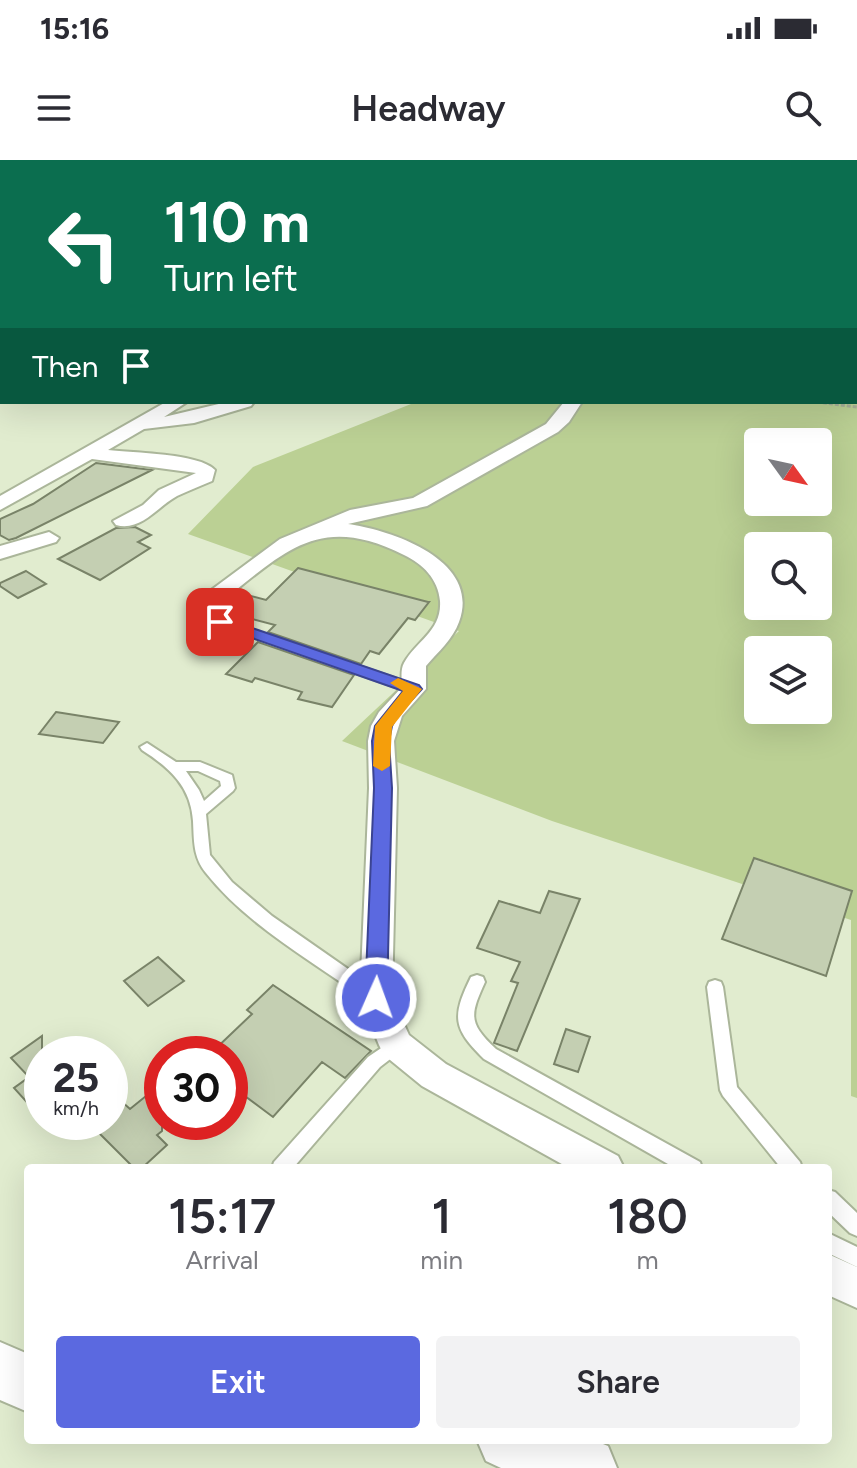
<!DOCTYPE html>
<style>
body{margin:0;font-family:Figtree,sans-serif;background:#f2f2f3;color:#2b2b33;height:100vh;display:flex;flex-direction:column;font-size:30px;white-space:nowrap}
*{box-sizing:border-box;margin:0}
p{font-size:26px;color:#7c7c81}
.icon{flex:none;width:44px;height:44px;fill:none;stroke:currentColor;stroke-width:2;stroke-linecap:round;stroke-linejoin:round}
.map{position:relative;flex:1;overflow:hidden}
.side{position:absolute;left:24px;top:1004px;width:808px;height:280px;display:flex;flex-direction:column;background:#fff;border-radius:8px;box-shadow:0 8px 32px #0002}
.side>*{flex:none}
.banner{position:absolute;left:0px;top:0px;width:858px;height:244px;box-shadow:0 8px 32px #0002;background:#0b6e4f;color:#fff;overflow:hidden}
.needle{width:52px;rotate:123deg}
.buttons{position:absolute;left:744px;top:268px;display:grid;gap:16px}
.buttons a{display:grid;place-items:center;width:88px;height:88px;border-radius:8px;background:#fff;box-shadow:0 8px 32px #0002;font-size:40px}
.speed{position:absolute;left:24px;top:876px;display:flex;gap:16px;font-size:40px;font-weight:700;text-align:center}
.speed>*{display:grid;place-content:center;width:104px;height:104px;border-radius:50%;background:#fff;box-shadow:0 8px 32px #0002;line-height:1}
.speed small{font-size:20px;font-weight:400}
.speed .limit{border:12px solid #d22;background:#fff;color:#111}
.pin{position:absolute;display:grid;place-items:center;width:68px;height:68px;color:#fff;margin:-34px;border-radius:16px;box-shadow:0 4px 12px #0006}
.me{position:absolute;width:88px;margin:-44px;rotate:2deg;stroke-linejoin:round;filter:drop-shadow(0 0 6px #0008)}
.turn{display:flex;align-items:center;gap:28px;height:168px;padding:0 32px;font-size:36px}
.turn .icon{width:104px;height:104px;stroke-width:2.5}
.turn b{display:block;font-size:56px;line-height:68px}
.then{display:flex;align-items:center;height:76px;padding:0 32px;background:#0003;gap:16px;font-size:30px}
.eta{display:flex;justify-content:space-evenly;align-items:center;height:136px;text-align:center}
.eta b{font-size:48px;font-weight:600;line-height:56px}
.button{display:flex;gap:16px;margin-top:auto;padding:16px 32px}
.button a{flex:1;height:92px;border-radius:8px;background:#5b69e0;color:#fff;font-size:32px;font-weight:600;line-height:92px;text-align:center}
.button a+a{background:#f2f2f3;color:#2b2b33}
.status{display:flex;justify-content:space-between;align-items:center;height:56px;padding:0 40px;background:#fff;direction:ltr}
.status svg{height:22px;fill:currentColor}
header{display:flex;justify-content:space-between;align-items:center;height:104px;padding:0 32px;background:#fff;font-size:36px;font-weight:600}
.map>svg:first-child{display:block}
</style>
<div class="status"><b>15:16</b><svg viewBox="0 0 49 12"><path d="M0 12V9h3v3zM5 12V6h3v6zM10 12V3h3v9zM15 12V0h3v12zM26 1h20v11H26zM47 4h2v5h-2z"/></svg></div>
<header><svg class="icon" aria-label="menu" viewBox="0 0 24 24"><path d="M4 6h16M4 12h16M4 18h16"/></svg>Headway<svg class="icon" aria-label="search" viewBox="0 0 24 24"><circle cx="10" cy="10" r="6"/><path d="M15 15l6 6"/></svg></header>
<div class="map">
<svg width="857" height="1308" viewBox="0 0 857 1308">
<rect width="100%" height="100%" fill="#e1eccf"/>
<path fill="#bbd094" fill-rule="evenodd" d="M0,0H616L621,2H2L0,152Z
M857,230V938L851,936V760L552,661L342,581L459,471L188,374L253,307L416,242H856ZM758,282H818V342H758ZM758,386H818V446H758ZM758,490H818V550H758Z"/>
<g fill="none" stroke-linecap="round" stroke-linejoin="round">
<path stroke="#87a055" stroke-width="3" d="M484,2L491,1"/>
</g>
<path fill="#c4cfb2" stroke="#798368" stroke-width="2" d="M96,303L152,310L16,378L9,380L0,375V359L33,344Z
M135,367L151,375L138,382L150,388L100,420L58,399L116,368Z
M298,408L428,442H429L415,460L408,458L379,494L370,491L361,504L268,472L275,465L233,454L251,436L266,440Z
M26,411L46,424L18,438L0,426V423Z
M258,482L354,515L332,547L298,539L302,532L255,518L252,522L226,514Z
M56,552L119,562L103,583L39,574Z
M754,698L852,731L826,816L722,779Z
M549,731L580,739L517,891L494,883L518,823L511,821L520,802L477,788L499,741L540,753Z
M158,797L184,821L148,846L124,821Z
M273,825L371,891L345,918L322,902L273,957L230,925V894H210L252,854L247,850Z
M566,869L590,877L578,912L554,904Z
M42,876V959L14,928L29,917L11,898Z
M162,923V971L157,975L167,985L142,1008H134L88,962H110V948L120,940L130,949Z"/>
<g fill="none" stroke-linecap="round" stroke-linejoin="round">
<defs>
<path id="service" d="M220,459L418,526L420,529L414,533L410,532L221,466L203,478H195V474Z
M147,583L176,602H200L232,615L235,628L233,631L206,654L210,695L232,722L272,756L381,832L383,837L381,842L375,844L369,842C314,802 249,767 206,713C193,697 194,681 193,661C191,627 170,608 142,590L140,587ZM186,611H198L220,621L221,626L204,641L199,630Z
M477,815L483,817L485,822C470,855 468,863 496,889L700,1002L702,1008H675L484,899C452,868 452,856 471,817Z
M715,820L721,822L723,827L737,927L800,1002L802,1008H781L723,936L720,930L707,827L709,822Z
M396,878L402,880L405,885L402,890L380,907L293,1008H272L274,1002L368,897Z
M828,1030L835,1032L857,1053V1076L850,1073L828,1052Z
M828,1073L857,1087V1107L828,1093Z"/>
<path id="minor" d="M521,0H538L539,2H522Z
M2,201V212L0,213V202Z
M166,242H187L164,257L227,242H254L251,246L194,263L144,269L108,290C133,293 199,293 215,310L212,321C200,326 188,331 177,336C158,346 141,372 116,365L113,361L143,345L159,330L196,313L92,299L0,350V336Z
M564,242H582L569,262L558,272L427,346L348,364C391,370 482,400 459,462C453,479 438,492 426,506V529L402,556L394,581L397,628L392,838L409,875L446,904L618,996L624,1008H569L422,926L384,895L379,885L360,838L369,628L368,581L371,566L379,552L402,527C402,520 400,510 404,503C416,481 442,471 440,441C438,419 423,404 404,395C315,350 282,396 214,447L206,449L195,442L280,379L350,350L413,338L546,264Z
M49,372L59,378L56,382L0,399V386Z
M828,1094L857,1107V1148L828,1135Z"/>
<path id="secondary" d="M0,1182L28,1194V1252L0,1240Z
M477,1280H593L608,1286L617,1308H501L486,1301Z"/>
<path id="primary" d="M496,0H520L521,2H497Z
M856,76H857V89H856Z"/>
</defs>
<use href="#service" stroke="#abb69a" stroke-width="4"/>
<use href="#minor" stroke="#abb69a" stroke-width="4"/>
<use href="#secondary" stroke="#abb69a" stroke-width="4"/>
<use href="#primary" stroke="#fff" stroke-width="4"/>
<path stroke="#a5ae97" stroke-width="2" stroke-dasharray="3 2" stroke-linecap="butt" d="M109,0L112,2"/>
<path stroke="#a5ae97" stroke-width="3" stroke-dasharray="4 2" stroke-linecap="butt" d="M817,242L857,247"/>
<use href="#service" fill="#fff" fill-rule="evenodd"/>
<use href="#minor" fill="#fff" fill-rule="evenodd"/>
<use href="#secondary" fill="#fff" fill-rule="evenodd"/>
<use href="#primary" fill="#bbd17f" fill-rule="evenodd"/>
</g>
<path fill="#5b69e0" stroke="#3b4492" stroke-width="2" d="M220,457L419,525L422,529L398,555L392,566L389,581L392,628L387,838L384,844L376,846L368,844L365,838L374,628L372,581L375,566L403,531L215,465L213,462Z"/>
<path fill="#f59e0b" d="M398,518L422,529L392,567L390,606L382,611L373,606L375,566L403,531L390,523Z"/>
</svg>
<div class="buttons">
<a><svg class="needle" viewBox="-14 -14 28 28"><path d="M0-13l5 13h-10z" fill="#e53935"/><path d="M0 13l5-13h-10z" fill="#7c7c81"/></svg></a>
<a><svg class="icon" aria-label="search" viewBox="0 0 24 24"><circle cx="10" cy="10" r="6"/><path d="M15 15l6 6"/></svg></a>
<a><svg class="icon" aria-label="layers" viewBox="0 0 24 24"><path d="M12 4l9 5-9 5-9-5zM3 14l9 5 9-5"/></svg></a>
</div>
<div class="speed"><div>25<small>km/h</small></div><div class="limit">30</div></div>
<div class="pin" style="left:220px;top:462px;background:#d93025"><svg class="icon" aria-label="arrive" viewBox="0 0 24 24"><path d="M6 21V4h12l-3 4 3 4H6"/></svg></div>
<svg class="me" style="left:376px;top:838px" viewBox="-20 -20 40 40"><circle r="17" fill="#5b69e0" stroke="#fff" stroke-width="3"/><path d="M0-11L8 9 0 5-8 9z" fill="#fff"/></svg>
<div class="banner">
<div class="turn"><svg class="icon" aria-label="left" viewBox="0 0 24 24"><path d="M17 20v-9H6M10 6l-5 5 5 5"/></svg><div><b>110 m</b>Turn left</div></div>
<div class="then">Then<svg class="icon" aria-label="arrive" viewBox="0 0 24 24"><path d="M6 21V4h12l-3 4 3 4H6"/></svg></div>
</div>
<section class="side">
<div class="eta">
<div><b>15:17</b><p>Arrival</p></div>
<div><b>1</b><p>min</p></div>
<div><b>180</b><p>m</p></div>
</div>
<div class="button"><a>Exit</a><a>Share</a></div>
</section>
</div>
